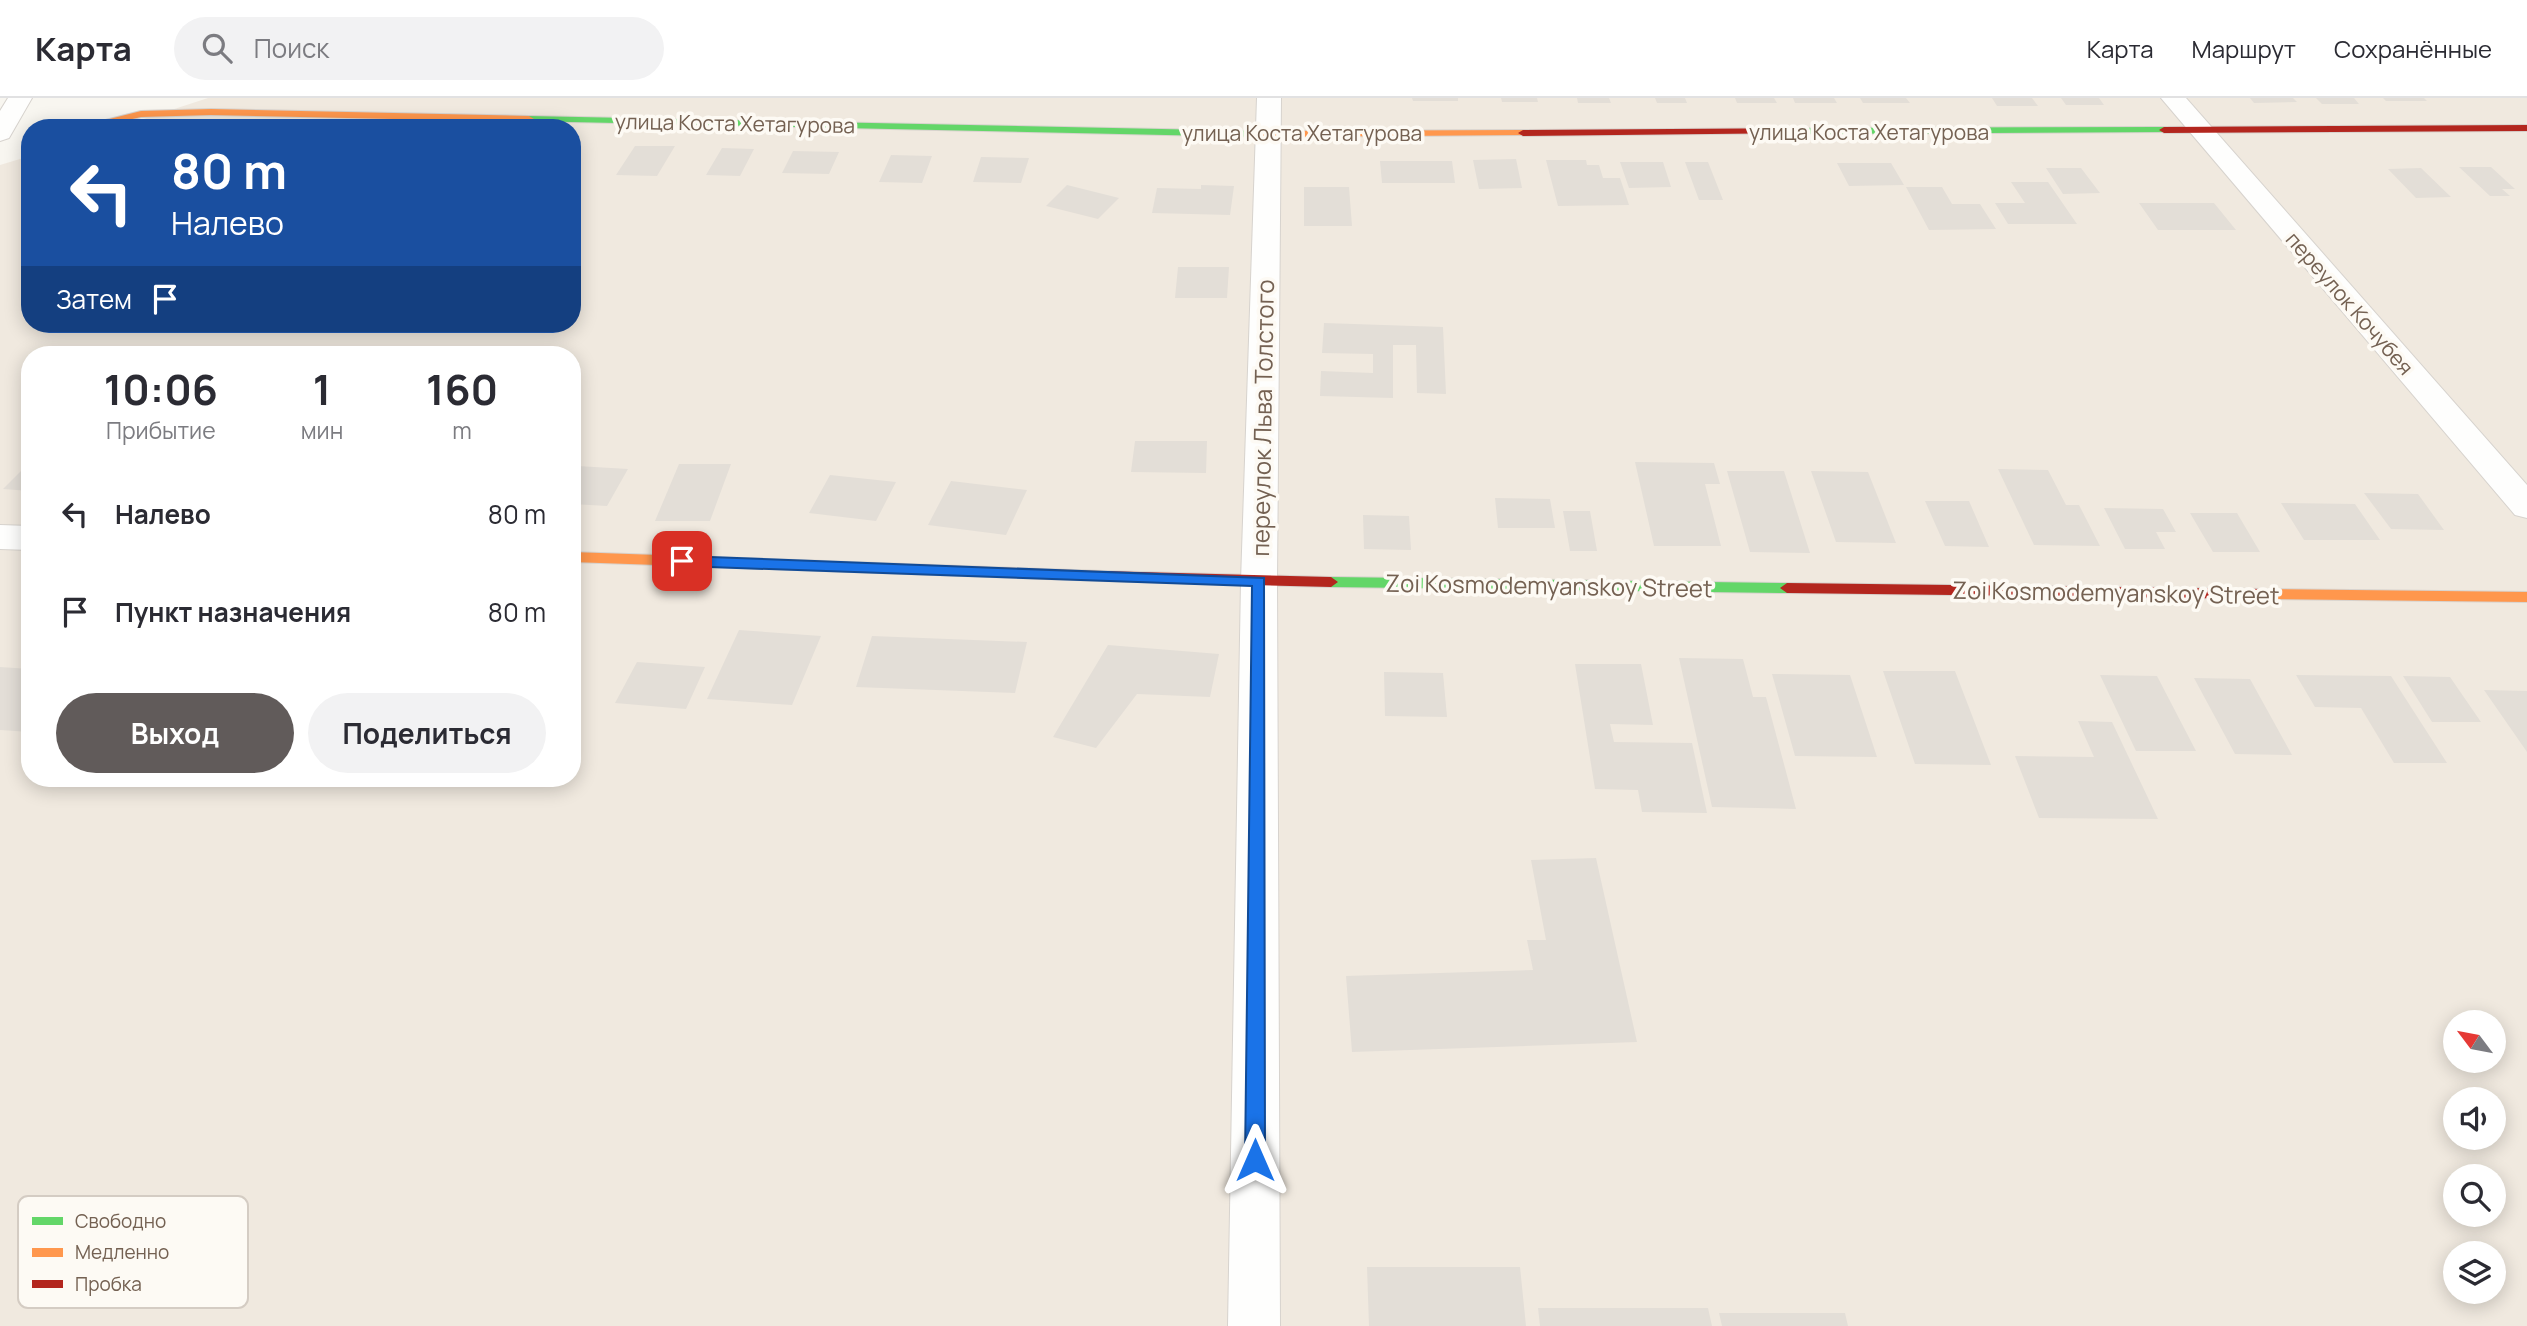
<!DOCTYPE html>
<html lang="ru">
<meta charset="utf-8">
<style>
body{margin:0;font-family:Manrope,sans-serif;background:#f2f2f3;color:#2b2b33;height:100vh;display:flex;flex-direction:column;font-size:26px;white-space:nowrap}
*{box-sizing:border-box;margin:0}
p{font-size:23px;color:#7c7c81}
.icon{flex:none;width:38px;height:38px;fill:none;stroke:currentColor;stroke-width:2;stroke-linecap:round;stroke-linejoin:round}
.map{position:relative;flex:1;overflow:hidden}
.panel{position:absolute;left:21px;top:248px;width:560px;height:441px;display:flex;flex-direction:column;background:#fff;border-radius:28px;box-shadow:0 4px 18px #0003}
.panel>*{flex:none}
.guide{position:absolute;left:21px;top:21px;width:560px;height:214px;border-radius:28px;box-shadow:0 4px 18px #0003;background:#1a4fa0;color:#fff;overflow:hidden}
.needle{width:46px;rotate:302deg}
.buttons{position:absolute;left:2443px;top:912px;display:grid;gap:14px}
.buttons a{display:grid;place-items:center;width:63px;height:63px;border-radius:50%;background:#fff;box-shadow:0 4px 18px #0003;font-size:35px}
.pin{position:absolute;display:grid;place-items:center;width:60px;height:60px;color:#fff;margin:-30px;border-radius:14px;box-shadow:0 4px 10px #0006}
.me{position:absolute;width:77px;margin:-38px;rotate:0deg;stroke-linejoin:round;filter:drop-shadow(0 0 5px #0008)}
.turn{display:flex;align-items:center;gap:24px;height:147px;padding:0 35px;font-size:32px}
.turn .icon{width:91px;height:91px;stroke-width:2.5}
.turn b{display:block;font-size:49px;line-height:60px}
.then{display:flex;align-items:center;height:66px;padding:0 35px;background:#0003;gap:14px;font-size:26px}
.eta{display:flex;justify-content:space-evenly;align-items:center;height:119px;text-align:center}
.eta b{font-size:42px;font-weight:700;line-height:49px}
.button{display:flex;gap:14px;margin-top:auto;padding:14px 35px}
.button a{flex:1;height:80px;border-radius:42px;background:#615b5a;color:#fff;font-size:28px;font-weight:700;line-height:80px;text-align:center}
.button a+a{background:#f2f2f3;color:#2b2b33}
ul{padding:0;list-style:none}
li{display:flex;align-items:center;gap:21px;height:98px;padding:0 35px}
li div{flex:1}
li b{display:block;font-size:26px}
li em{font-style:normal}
header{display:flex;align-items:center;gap:42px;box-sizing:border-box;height:98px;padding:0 35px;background:#fff;border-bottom:2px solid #e1e1e2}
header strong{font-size:33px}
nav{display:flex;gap:38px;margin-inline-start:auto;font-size:24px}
.search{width:490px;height:63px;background:#f2f2f3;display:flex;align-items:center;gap:18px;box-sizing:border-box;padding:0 24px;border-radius:38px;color:#7c7c81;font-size:26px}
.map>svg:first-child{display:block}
</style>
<header>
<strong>Карта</strong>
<div class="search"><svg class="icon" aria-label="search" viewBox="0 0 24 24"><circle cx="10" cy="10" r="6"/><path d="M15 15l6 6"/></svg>Поиск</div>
<nav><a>Карта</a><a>Маршрут</a><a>Сохранённые</a></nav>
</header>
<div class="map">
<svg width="2527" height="1228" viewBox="0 0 2527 1228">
<rect width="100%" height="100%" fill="#f8f6f0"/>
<path fill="#f0e9df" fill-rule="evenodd" d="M208,0H2527V1228H0V67L30,58V226H572V30H116ZM30,257H572V681H30ZM2455,924H2494V962H2455ZM2455,1001H2494V1040H2455ZM2455,1078H2494V1116H2455ZM2455,1155H2494V1194H2455Z"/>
<path fill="#e3ded7" d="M1412,0H1458V3H1413Z
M1501,0H1537L1538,4H1502Z
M1577,0H1609L1611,5H1578Z
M1655,0H1685L1687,5H1657Z
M1735,0H1774L1777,5H1737Z
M1793,0H1834L1837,5H1795Z
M1860,0H1906L1910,5H1863Z
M1992,0H2032L2038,8H1997Z
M2061,0H2099L2104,7H2066Z
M2250,0H2293L2297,4L2254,5Z
M2316,0H2354L2359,6H2322Z
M2383,0H2424L2427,3H2386Z
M635,48H675L657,78L616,77Z
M722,50L754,51L740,78L706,77Z
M793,53L839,54L829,76L782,75Z
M891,57L932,58L922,85L879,84Z
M981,59L1029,60L1021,85L973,84Z
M1516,61L1522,90L1479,91L1473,62Z
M1546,62H1586L1587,67H1599L1603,80H1620L1629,107L1558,108Z
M1380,63H1452L1455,85H1382Z
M1620,64H1663L1671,89L1629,90Z
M1685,64H1708L1723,102H1699Z
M1837,65H1891L1904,87L1849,88Z
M2459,69H2491L2515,91H2502L2510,98H2490Z
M2046,70H2081L2100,95L2063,96Z
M2421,70L2451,99L2416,100L2388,71Z
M2011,84H2048L2077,126H2008L1995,105H2025Z
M1067,87L1119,100L1098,121L1046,108Z
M1201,87L1234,88L1230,117L1152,115L1157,90L1201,91Z
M1304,89H1349L1352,128H1304Z
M1906,89H1942L1952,106H1980L1996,131L1929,132Z
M2139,105H2214L2236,132H2158Z
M1178,169H1229L1227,200H1175Z
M1324,225L1443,229L1446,296L1417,295L1416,247H1393V300L1320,298L1321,273L1373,275V256L1322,255Z
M1135,343H1207L1206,375L1131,374Z
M30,364V393L3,391Z
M1635,364L1714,365L1720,386H1705L1721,448H1654Z
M679,366H731L710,423H655Z
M577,368L628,371L607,408L572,406V375Z
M1998,371L2048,372L2066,407H2079L2100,448L2034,447Z
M1727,373H1784L1810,455L1750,454Z
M1811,373L1868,374L1896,445L1836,444Z
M830,377L896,384L876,423L809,415Z
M951,383L1027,392L1006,437L928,427Z
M2364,395L2418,396L2444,432L2391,431Z
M1495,400L1550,401L1555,430H1498Z
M1925,403H1969L1989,449L1945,448Z
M2281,405L2355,406L2380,442H2304Z
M2104,410L2163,411L2176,434H2156L2165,451H2125Z
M1563,413H1590L1597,453H1570Z
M2190,415H2237L2260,454H2213Z
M1363,417L1409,418L1411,452L1364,451Z
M739,532L821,538L792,607L707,601Z
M872,538L1027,544L1015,595L856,589Z
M1108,547L1219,556L1210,599L1137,596L1096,650L1053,639Z
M1679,560L1743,561L1753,599H1766L1796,711L1712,709Z
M637,564L705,569L686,611L615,605Z
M1575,566H1641L1653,627L1610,626L1614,644L1692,645L1707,715L1642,714L1638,692L1595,691Z
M0,569L30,571V634L0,632Z
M1883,573H1955L1991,667L1915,666Z
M1384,574L1443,575L1447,619L1385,618Z
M1772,576L1850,577L1877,659L1795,658Z
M2100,577L2157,578L2196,653H2136Z
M2296,577L2391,578L2447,665H2394L2361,610L2315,609Z
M2403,578L2450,579L2481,624H2432Z
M2194,580L2250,581L2292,657L2235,656Z
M2484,592L2527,593V654Z
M2078,623L2112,624L2158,721L2039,720L2015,658L2094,659Z
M1596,760L1637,944L1352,954L1346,878L1533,872L1527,842H1546L1531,762Z
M1367,1169H1520L1526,1228H1369Z
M1538,1210H1708L1712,1228H1540Z
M1719,1215H1845L1848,1228H1722Z"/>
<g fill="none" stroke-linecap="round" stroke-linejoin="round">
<defs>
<path id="street" d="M8,0H32L9,40L0,43V13Z
M1257,0H1281L1277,483L1280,1228H1228L1241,483Z
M2161,0H2186L2527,387V420L2515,417Z
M0,427L30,428V452L0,451Z"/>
<path id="fast" d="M529,18L1258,33L1263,36L1258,39L525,23V19Z
M2164,29L2168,30V34L1802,36L1797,33L1802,30Z
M1331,479L1787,485L1794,490L1787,495L1331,489L1324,484Z"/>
<path id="slow" d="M211,11L529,18L534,21L529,24L211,17L141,19L94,30H74L141,13Z
M1523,32L1527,33V37L1258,39L1253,36L1258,33Z
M572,454L1103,473L1110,478L1103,483L572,464Z
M2264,491L2527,494V504L2264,501L2257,496Z"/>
<path id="jam" d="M2527,27V33L2164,35L2159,32L2164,29Z
M1802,30L1807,33L1806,35L1523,38L1518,35L1523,32Z
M1103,473L1331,479L1338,484L1331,489L1103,483L1096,478Z
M1787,485L2264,491L2271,496L2264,501L1787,495L1780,490Z"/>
</defs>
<use href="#street" stroke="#d7d3ce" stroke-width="2"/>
<use href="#fast" stroke="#d8d3ce" stroke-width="2"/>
<use href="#slow" stroke="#d8d3ce" stroke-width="2"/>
<use href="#jam" stroke="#d8d3ce" stroke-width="2"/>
<use href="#street" fill="#fefefd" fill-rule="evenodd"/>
<use href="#fast" fill="#63d668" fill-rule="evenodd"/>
<use href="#slow" fill="#ff974d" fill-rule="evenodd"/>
<use href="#jam" fill="#b3261e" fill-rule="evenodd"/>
</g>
<path fill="#1a73e8" stroke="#114b97" stroke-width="2" d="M682,458L1264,480L1265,1062L1262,1069L1255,1072L1248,1069L1245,1062L1252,488L682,468L675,463Z"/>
<g text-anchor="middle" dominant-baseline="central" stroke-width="7" stroke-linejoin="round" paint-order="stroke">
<g font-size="21" fill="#746152" stroke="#fdfaf4">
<text transform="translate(735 25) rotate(1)">улица Коста Хетагурова</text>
<text x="1869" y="34">улица Коста Хетагурова</text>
<text x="1302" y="35">улица Коста Хетагурова</text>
<text transform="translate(2350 205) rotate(49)">переулок Кочубея</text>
</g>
<g font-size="24" fill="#746152" stroke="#fdfaf4">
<text transform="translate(1262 320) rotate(-89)">переулок Льва Толстого</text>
<text transform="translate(1549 487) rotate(1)">Zoi Kosmodemyanskoy Street</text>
<text transform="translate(2116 494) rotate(1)">Zoi Kosmodemyanskoy Street</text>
</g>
</g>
<rect x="18" y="1098" width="230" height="112" rx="10" fill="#fdfaf4" stroke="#d4ccc3" stroke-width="2"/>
<rect x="32" y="1119" width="31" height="8" fill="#63d668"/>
<rect x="32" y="1150" width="31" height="9" fill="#ff974d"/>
<rect x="32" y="1182" width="31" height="8" fill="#b3261e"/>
<g font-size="19" fill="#746152">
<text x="75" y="1130">Свободно</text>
<text x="75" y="1161">Медленно</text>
<text x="75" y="1193">Пробка</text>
</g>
</svg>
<div class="buttons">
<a><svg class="needle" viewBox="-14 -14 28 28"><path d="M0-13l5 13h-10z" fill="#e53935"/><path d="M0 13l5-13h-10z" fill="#7c7c81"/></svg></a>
<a><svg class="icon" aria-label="sound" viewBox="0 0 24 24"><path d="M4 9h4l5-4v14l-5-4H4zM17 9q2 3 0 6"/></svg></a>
<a><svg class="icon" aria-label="search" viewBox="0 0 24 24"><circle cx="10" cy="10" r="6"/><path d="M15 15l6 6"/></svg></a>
<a><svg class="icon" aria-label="layers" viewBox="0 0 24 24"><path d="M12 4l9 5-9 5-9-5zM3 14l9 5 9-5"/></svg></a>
</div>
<div class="pin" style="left:682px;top:463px;background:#d93025"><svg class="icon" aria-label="arrive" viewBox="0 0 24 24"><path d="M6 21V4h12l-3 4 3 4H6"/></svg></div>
<svg class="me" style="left:1255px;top:1062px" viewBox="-20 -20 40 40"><path d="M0-17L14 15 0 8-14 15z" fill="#1a73e8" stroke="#fff" stroke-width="4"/></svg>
<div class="guide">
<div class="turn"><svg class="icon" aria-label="left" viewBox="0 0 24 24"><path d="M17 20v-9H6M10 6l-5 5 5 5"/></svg><div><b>80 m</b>Налево</div></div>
<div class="then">Затем<svg class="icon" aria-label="arrive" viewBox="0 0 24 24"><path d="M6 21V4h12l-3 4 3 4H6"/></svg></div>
</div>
<section class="panel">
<div class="eta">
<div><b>10:06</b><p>Прибытие</p></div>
<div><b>1</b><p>мин</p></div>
<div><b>160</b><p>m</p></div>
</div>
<ul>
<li><svg class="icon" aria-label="left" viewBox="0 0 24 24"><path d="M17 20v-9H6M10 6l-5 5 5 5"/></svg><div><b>Налево</b></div><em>80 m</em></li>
<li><svg class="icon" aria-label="arrive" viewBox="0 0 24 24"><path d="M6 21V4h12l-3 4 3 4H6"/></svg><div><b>Пункт назначения</b></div><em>80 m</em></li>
</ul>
<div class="button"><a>Выход</a><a>Поделиться</a></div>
</section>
</div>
